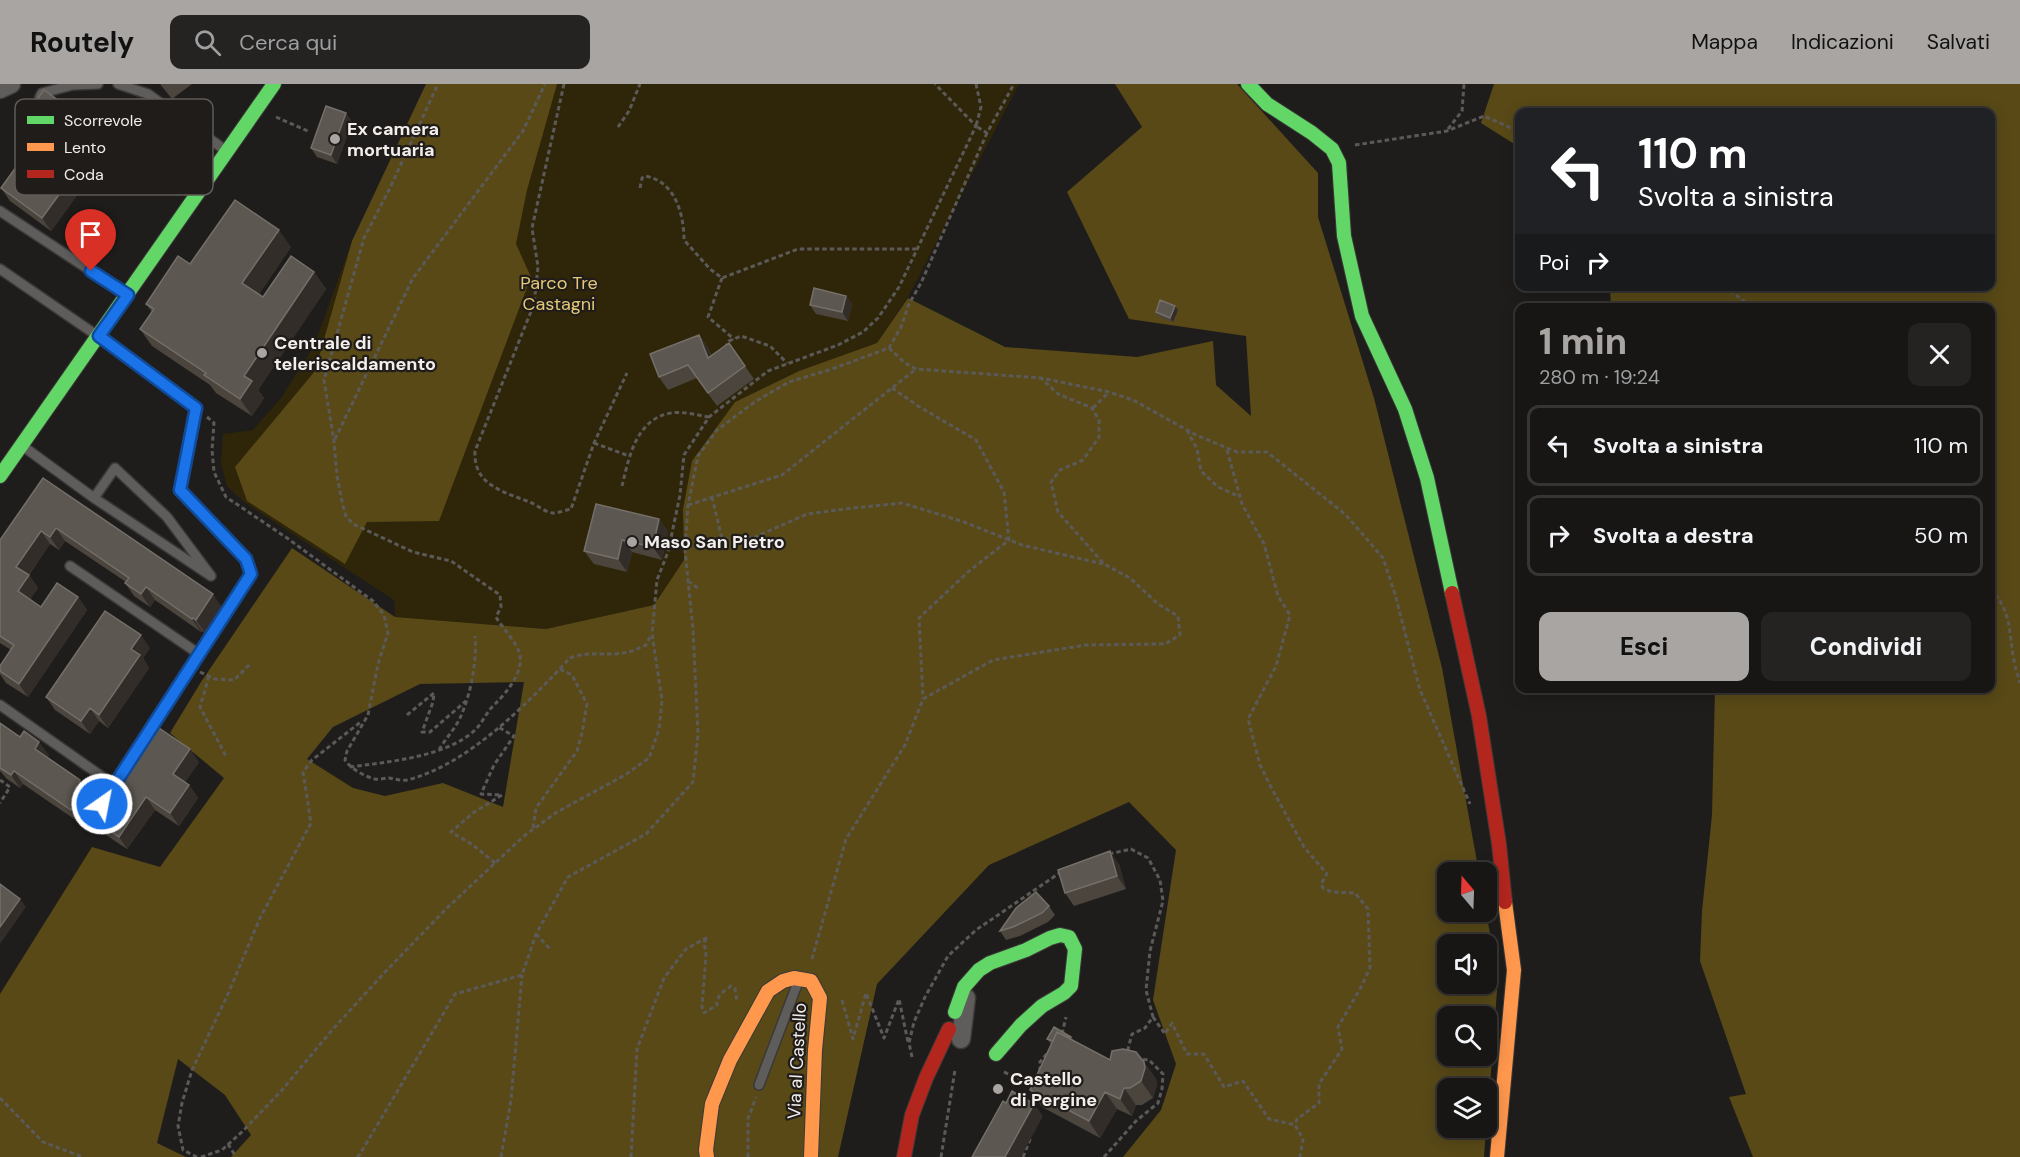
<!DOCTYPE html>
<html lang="it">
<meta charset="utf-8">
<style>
body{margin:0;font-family:"DM Sans",sans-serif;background:#242322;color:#f1f3f6;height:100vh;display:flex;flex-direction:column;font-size:22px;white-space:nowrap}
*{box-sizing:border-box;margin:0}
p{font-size:20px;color:#9e9fa0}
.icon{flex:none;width:33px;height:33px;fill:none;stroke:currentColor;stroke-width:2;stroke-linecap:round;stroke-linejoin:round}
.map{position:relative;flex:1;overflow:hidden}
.sheet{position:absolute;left:1515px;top:219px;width:480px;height:390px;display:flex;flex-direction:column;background:#171614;border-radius:12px;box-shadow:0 3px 15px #0003,0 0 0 2px #363534}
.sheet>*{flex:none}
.banner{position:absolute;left:1515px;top:24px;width:480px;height:183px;border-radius:12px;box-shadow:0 3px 15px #0003,0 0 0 2px #363534;background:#202124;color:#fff;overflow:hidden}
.needle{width:39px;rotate:341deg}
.controls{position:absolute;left:1437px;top:778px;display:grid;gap:12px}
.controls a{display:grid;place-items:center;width:60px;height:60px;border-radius:12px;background:#171614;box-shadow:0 3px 15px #0003,0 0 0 2px #363534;font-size:30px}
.pin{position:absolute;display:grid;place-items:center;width:51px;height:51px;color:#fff;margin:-62px -26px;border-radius:50% 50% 50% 0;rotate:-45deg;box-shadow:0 0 6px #0007}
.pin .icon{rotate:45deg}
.me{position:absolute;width:66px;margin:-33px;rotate:33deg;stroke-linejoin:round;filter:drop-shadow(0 0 4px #0008)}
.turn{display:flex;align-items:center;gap:21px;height:126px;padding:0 24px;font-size:27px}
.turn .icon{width:78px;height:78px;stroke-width:2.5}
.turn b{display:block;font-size:42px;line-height:51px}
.then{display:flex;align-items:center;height:57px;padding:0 24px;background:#0003;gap:12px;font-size:22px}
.round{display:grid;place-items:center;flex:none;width:63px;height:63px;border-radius:12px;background:#242322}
.head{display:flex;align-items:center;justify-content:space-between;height:102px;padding:0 24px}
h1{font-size:36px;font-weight:800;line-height:45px;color:#a8a5a3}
.button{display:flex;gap:12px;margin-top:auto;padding:12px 24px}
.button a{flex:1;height:69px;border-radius:12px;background:#a8a5a3;color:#111;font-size:24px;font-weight:800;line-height:69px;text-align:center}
.button a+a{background:#242322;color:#f1f3f6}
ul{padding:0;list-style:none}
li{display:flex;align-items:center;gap:18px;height:81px;margin:0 12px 9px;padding:0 12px;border:3px solid #363534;border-radius:12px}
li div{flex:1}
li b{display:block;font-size:22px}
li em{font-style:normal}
header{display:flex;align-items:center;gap:36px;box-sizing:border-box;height:84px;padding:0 30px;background:#a8a5a3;color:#111}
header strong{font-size:28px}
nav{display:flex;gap:33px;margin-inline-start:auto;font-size:21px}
.search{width:420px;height:54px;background:#242322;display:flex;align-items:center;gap:15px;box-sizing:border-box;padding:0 21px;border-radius:12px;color:#9e9fa0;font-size:22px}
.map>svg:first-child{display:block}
</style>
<header>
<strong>Routely</strong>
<div class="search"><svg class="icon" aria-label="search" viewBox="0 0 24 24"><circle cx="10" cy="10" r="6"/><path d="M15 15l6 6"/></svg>Cerca qui</div>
<nav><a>Mappa</a><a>Indicazioni</a><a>Salvati</a></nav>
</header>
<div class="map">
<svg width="2020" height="1073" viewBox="0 0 2020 1073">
<rect width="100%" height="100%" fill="#1f1d1b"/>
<path fill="#2f2508" d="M438,0H1019L908,213L877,259L799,287L735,318L683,425L684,476L654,521L546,545L395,533L394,516L244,418L227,402L221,379L223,350L253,346L281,314L314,262L352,157Z"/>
<path fill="#584917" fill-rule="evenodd" d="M426,0H557L527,106L516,160L531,193L439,437L367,438L345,480L247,417L235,383L315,287L352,157Z
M1115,0H1237L1318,89V133L1374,314L1442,584L1479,789H1448V828H1486L1498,893L1487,1042L1486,1005H1448V1044H1486L1484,1073H1123L1161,1026L1176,980L1153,916L1176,766L1129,718L989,781L877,900L838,1073H231L251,1051L225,1011L178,975L157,1059L186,1073H0V910L92,763L160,783L224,694L170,649L201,598L292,464L395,533L546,545L654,521L684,476L683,425L692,377L735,318L799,287L877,259L908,214L1005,263L1137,273L1213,257L1216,301L1251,332L1246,252L1129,235L1067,108L1142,43ZM524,598L503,723L443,699L385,712L353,704L307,675L333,643L420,600ZM1448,861H1486V900H1448ZM1448,933H1486V972H1448Z
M1494,0H2020V1073H1753L1729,1013L1746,1010L1700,877L1702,827L1712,731L1715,605L1990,604V224L1611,223L1610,203L1990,202V28H1520L1519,63L1481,39Z"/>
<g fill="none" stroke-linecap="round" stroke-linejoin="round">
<defs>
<path id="lane" d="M118,0L148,10L225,66
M40,13L42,9L73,1L98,0
M0,127L126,210
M0,185L105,257L196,324L180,406L246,475L251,490L148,649
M24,363L94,414L115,384L167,433L211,492L94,414
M70,482L199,570
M0,621L114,701
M759,1001L798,898"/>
<path id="street" d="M0,5L11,0
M961,955L966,914"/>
<path id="fast" d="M1248,0L1267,20L1312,49L1332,65L1339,79L1344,152L1362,232L1405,325L1427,394L1452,509
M0,392L274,0
M955,928L964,903L979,886L990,879L1026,866L1050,854L1060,851L1069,853L1075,865L1071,902L1064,909L1042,922L1021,941L996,970"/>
<path id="slow" d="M707,1073L706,1066L712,1020L730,976L768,907L783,897L794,894L811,897L820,914L815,966L811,1073
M1497,1073L1514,886L1505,818"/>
<path id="jam" d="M1452,509L1479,632L1499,760L1505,818
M904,1073L912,1031L926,994L949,945"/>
</defs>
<use href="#lane" stroke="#3a3937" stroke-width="12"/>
<use href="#street" stroke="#3a3937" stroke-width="21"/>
<use href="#fast" stroke="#3a3937" stroke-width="16"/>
<use href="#slow" stroke="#3a3937" stroke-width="16"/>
<use href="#jam" stroke="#3a3937" stroke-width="16"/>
<path stroke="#5b5a59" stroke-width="3" stroke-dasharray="4.5 3" stroke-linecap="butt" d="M564,0L532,144L538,183L534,220L475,367C473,402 505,408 532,419C538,422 547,429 553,429C558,429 566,426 571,425L594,359L627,289
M976,0L981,23L976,42L987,49L1014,0
M276,33L310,48
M618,43L629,27L640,0
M1448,45L1462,27L1464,0
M1355,61L1447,47L1484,32L1520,48
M640,104L642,94L645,92C675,97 684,130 684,156L710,185L722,194L798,165H916
M722,194L708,233L734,255
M1724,202L1753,224
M725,264L729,257L741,252L770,262L787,279
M889,264L905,279L916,285L1041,294L1109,308L1133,316L1196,351L1237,368H1267L1345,430L1383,474L1395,510L1420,606L1470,720
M892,304L918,322L976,356L1004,408L1009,456L969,487L919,534L923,615
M1093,324L1109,308
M207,333L214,339L212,366L214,388L226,413L287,454L373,517L384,531L388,549L378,580L368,631L347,667L345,676C351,685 364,692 375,695C380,696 385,694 389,694C395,695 401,697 407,696C468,681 528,619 570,574C589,566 609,573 628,568C634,567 640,563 646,561L651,551
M1187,346L1197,365L1201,387L1218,403L1240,413
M335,355L413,194L523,47L545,0
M594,359L629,372
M1227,366L1242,420L1264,460L1278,512L1290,531L1276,582L1248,635L1260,681L1272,705L1304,763L1327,790L1321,800L1323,804L1332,808L1355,809L1368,825L1370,884L1360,905L1338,943L1342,965L1319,1000V1019L1297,1035L1295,1041L1303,1055L1300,1073
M622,402C629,373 636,335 671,329C682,327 697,331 709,333
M712,413L722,455L755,453L807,430L853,424L902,419L964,438L1022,461L1103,480
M688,421L782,391L916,285
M688,497L699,505
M1990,505C2013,528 2008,548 2014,576C2015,584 2018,591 2020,599
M200,588L215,595L234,596L251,579
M209,592L200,623L227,674
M407,631L434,609L433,618L422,648H430L466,617
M439,666C445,655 455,645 460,634C471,610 477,578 475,552
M350,683C387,678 448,673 476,645C483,638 487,627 495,620C506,609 523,589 520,572C518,559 503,545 496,533L501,523L500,511L451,477L413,468L353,440L346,432L343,422L337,392L334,357L324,296L364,154L390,104L438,0
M0,696L10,703L0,719
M533,744L536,724L577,667L582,649L587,620L572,591L560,585
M1109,770L1131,765L1148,774L1160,796L1163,817L1150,867L1146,906L1153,933L1145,944L1132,950L1128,965L1129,968
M495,779L473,761L451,748L473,729L502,711L481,710L494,681L514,652L498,643
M536,850L550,865
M812,875L846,755L905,661L923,615L993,576L1086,561L1165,560L1180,551L1178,532L1158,520L1130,494L1104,480L1058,428L1051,398L1060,386L1083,376L1099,353V336L1092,324L1058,310L1041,294
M842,916L853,955L866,909L884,954L899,915L908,958
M1153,933L1165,950L1172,939L1187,970H1204L1224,1003L1243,997L1269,1035L1295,1041
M1062,950L1066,933
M912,973L909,959L914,938L925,913L948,872L976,846L1061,788
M1040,987V978L1049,967
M1004,988L1037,1002
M0,1014L43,1058L83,1073
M228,1060L236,1073
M197,1073L183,1066L178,1042L182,1019L192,986L228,910L260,834L311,739L303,688L312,676L362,637
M201,1073L222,1066L243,1047L282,1006L333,945L385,888L448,823L524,752L557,728L625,691L649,674L659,645L662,616L652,550L657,496L668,468L680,411L684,371L709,333L768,287L838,261L863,248L878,234L899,203L976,42L935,0
M357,1073L360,1070L455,910L522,891L536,850L568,793L646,750L693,698L698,650L693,545L685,466L688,421L698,372L717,346L756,317L789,298L832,285L889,264L901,243L909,220L921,199L987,49
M501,1073L511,1016L522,891
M631,1073L637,965L664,894L686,865L708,853L704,858L706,870L702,923L704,929L717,921C716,912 724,907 731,902L735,905L737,917
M748,1073V1035L756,1013
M941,1073L955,986
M1023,1073L1031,1053
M1104,1073L1136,1037L1158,1019L1162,1005L1163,990L1149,976L1138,975"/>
<use href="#lane" stroke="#5f5d5c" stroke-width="9"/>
<use href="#street" stroke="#5f5d5c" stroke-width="18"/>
<use href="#fast" stroke="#63d668" stroke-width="14"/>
<use href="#slow" stroke="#ff974d" stroke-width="14"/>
<use href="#jam" stroke="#b3261e" stroke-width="14"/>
</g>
<path fill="#4b453e" d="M160,0H192L172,15Z
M346,29L352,38L337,80L317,73L311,64Z
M24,33L104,49L113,62L51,147L10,117L1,104L30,76L45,55L33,46Z
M291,163L259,210L263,213L314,188L326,205L258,306L264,314L252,332L216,309L210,301L152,262L140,245L152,228L146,220L190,180Z
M846,212L852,220L848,237L816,230L810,221Z
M1178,226L1173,238L1159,233L1156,228Z
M699,251L708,263L711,271L729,259L754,295L717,322L697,294L668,306L659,293Z
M43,394L222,523L205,549L202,547L201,548L155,516L150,523L134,512L125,499L126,498L65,457L59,466L50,460L29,491L38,504L30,515L41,523L78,513L87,526L28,613L6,599L0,590V582L11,566L0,559V456Z
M659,435L668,448L662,476L632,468L627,488L594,480L584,467Z
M150,564L143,574L149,584L108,644L99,637L90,650L55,626L46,613Z
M0,639L49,671L47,673L80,696L95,716L199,678L185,698L189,701L198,714L179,742L155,726L127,765L94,743L86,731L80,739L23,700L20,704L7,695L0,687Z
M1119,780L1126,805L1074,822L1065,809Z
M1049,822L1055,831L1048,838L1020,852L1006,856L1000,847Z
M1071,953L1074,957L1110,976L1144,978L1156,995L1157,1001L1153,1014L1142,1021H1136L1132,1032L1117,1025L1100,1054L1042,1023L1030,1006L1051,960L1047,955Z"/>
<path fill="#322d28" d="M346,29L352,38L337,80L331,71Z
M104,49L113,62L51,147L42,134Z
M279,146L291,163L254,217L242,199Z
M314,188L326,205L258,306L264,314L252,332L240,315L244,292Z
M846,212L852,220L848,237L842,228Z
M1175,222L1178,226L1173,238L1170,234Z
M699,251L708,263L717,287L708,274Z
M659,435L668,448L662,476L653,463Z
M56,444L65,457L59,466L50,453Z
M41,447L50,460L25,496L16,483Z
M622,456L632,468L627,488L618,475Z
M29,491L38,504L27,520L18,507Z
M146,503L155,516L150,523L141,510Z
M213,510L222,523L205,549L196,536Z
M78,513L87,526L28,613L19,600Z
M193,534L202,547L201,548L192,535Z
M141,551L150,564L143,574L149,584L108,644L99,631L131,565Z
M90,624L99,637L90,650L81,637Z
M39,658L49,671L44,678L35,665Z
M190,665L199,678L182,703L173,690Z
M14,687L23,700L20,704L11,691Z
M80,696L96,717L80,739L71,726Z
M189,701L198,714L179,742L170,729Z
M146,713L155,726L127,765L119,753Z
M1110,767L1119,780L1126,805L1117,792Z
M20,815L26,823L0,860V843Z
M1144,978L1156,995L1157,1001L1153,1014L1141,997Z
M1124,1004L1136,1021L1132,1032L1120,1015Z
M1105,1008L1117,1025L1100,1054L1089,1037Z
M1034,1020L1043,1032L1021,1073H1005Z"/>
<path fill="#5c5751" stroke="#746f69" stroke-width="1.5" d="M44,6L104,49L42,134L1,104L24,72L30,76L48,51L24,33Z
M326,22L346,29L331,71L311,64Z
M235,116L279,146L242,199L263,213L291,172L314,188L244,292L252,297L240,315L204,291L206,289L140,245L154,225L146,220L178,172L190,180Z
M814,204L846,212L842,228L810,221Z
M1160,216L1175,222L1170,234L1156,228Z
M699,251L708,274L729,259L745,282L708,309L688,281L659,293L650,270Z
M43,394L213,510L196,536L193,534L192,535L146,503L141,510L125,499L129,494L56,444L50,453L41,447L16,483L29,491L18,507L41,523L57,499L78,513L19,600L0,587V582L14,561L0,552V456Z
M596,420L659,435L653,463L622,456L618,475L584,467Z
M105,527L141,551L131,565L140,571L99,631L90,624L81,637L46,613Z
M150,638L190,665L173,690L189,701L170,729L146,713L119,753L86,730Z
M0,639L20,653L24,647L39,658L35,665L80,696L79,698L86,704L71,726L14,687L11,691L0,684Z
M1110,767L1117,792L1065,809L1058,786Z
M0,800L20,815L0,843Z
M1036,808L1049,822L1042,829L1013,843L1000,847L1016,824Z
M1054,943L1071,953L1070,954L1057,948L1053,957L1047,955Z
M1057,948L1110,976L1112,967L1123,965L1136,968L1144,978L1145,984L1141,997L1130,1004H1124L1120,1015L1105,1008L1089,1037L1030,1006Z
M1012,1007L1034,1020L1005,1073H972L1003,1017L1006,1019Z"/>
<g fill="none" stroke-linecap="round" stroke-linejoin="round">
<defs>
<path id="route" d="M91,187L128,211L99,252L196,324L180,406L246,475L251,490L102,720"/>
</defs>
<use href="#route" stroke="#114b97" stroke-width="15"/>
<use href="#route" stroke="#1a73e8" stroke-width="10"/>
</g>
<g fill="#a8a5a3" stroke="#201c1a" stroke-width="2">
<circle cx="335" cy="55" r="6"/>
<circle cx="262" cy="269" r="6"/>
<circle cx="632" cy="458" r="6"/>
<circle cx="998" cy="1005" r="6"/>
</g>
<g text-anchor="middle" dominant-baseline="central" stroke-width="4.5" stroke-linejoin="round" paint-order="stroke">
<g font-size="18" font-weight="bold" fill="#f1eeec" stroke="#201c1a" text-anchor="start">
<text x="347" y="45">Ex camera<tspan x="347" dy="21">mortuaria</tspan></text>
<text x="274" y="259">Centrale di<tspan x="274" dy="21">teleriscaldamento</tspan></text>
<text x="644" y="458">Maso San Pietro</text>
<text x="1010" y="995">Castello<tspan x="1010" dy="21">di Pergine</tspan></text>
</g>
<g font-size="18" fill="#e4c976" stroke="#201c1a">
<text x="559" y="199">Parco Tre<tspan x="559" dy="21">Castagni</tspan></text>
</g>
<g font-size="18" fill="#f1eeec" stroke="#201c1a">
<text transform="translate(797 977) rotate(-87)">Via al Castello</text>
</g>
</g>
<rect x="15" y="15" width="198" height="96" rx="9" fill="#201c1a" stroke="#5f5b59" stroke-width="1.5"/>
<rect x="27" y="32" width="27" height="8" fill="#63d668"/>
<rect x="27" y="59" width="27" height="8" fill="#ff974d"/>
<rect x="27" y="86" width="27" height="8" fill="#b3261e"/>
<g font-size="16" fill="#f1eeec">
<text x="64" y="42">Scorrevole</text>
<text x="64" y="69">Lento</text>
<text x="64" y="96">Coda</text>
</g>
</svg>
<div class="controls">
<a><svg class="needle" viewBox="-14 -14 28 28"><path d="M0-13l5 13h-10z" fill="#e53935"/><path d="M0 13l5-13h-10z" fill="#9e9fa0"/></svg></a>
<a><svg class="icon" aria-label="sound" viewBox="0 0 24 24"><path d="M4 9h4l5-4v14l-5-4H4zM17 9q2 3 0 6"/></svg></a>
<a><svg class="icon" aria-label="search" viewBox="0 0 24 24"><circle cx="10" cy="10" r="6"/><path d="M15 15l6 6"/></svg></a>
<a><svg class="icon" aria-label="layers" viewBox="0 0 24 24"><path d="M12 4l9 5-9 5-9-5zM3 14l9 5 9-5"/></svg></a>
</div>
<div class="pin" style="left:91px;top:187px;background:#d93025"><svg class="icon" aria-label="arrive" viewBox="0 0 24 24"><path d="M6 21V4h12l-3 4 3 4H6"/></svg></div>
<svg class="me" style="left:102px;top:720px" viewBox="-20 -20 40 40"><circle r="17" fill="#1a73e8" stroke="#fff" stroke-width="3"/><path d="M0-11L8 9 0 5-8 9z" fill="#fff"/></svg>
<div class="banner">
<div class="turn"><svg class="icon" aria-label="left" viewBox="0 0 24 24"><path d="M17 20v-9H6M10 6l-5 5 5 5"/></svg><div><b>110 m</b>Svolta a sinistra</div></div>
<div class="then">Poi<svg class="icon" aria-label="right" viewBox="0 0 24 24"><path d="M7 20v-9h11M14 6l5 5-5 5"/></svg></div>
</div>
<section class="sheet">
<div class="head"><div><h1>1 min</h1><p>280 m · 19:24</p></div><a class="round"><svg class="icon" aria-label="close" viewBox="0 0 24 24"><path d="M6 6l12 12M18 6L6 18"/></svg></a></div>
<ul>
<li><svg class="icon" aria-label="left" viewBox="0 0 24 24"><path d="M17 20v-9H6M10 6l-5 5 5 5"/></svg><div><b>Svolta a sinistra</b></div><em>110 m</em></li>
<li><svg class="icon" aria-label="right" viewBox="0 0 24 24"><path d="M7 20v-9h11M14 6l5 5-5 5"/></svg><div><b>Svolta a destra</b></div><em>50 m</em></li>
</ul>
<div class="button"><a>Esci</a><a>Condividi</a></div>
</section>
</div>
